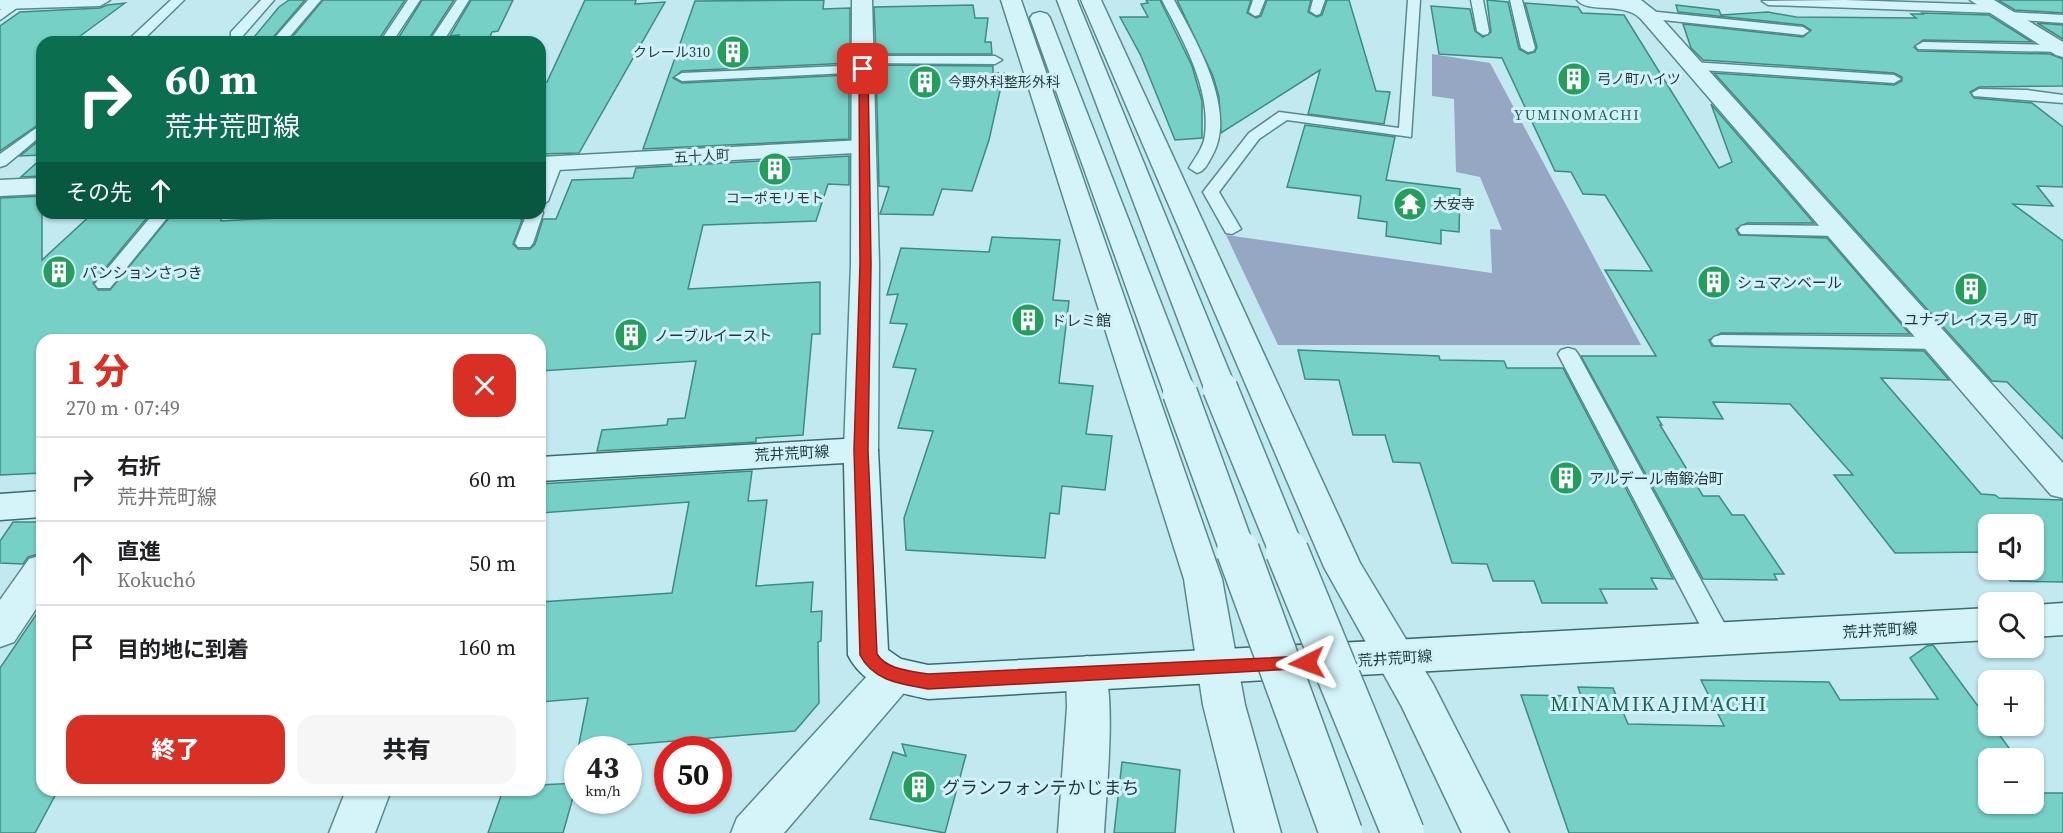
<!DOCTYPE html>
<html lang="ja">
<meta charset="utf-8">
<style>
body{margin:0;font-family:"Source Serif 4","Noto Sans JP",serif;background:#f6f6f6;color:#202124;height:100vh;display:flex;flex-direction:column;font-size:22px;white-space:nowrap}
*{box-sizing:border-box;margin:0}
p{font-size:20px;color:#757577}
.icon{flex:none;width:33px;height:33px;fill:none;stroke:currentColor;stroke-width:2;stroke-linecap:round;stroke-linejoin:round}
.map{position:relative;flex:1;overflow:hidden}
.sheet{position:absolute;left:36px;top:334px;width:510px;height:462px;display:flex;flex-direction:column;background:#fff;border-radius:18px;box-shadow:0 2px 4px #0004}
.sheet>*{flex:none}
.banner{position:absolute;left:36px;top:36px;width:510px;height:183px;border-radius:18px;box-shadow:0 2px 4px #0004;background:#0b6e4f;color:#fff;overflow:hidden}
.controls{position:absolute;left:1978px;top:514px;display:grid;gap:12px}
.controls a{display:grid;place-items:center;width:66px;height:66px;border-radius:12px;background:#fff;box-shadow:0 2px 4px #0004;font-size:30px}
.speed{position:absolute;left:564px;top:736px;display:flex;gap:12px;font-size:30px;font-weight:700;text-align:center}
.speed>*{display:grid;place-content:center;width:78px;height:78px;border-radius:50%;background:#fff;box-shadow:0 2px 4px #0004;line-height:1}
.speed small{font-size:15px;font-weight:400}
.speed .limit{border:9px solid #d22;background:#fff;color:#111}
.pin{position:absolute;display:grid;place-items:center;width:51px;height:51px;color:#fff;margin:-26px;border-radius:12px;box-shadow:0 3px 9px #0006}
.me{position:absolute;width:66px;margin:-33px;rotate:267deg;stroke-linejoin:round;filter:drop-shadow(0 0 4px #0008)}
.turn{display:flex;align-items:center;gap:21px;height:126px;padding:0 30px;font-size:27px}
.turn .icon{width:78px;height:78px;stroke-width:2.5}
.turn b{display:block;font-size:42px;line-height:51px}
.then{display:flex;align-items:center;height:57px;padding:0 30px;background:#0003;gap:12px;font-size:22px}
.round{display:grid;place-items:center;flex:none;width:63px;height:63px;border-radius:18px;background:#f6f6f6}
.summary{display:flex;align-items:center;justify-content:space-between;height:102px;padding:0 30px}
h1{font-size:36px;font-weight:800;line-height:45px;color:#d93025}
.button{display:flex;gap:12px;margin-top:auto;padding:12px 30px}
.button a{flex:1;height:69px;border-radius:18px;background:#d93025;color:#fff;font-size:24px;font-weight:800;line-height:69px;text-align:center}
.button a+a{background:#f6f6f6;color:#202124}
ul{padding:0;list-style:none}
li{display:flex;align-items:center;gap:18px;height:84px;padding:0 30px;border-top:2px solid #e0e0e0}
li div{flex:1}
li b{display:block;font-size:22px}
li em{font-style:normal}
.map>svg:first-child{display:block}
</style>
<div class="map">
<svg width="2063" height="833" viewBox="0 0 2063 833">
<rect width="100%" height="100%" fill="#c2e8f0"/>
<path fill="#95a7c3" d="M1432,54L1490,63L1641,345H1278L1226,235L1492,273L1490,229L1502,230L1480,177L1456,172L1454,99L1432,96Z"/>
<path fill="#76d0c6" stroke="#3d8b81" stroke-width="1.5" d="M289,0H305L269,42H250L279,7Z
M323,0H405L377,42H288Z
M422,0H454L430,37H399Z
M471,0H513L498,31L492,32L488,42H455L459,35L450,36Z
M585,0H636L635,4L665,2L579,153L540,154V83L547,82Z
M824,0L823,9L850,8V63L682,71L673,78L682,83L849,75V139L643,149L695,1Z
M1146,0H1160L1192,66L1202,101V138L1175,140L1141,56L1120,17H1148L1141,4L1148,3Z
M1177,0H1251L1247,13L1256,18L1261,16L1267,0H1311L1308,12L1317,17L1322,15L1327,0H1349L1376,91L1390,92L1384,124L1308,114L1320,70L1221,133L1219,97L1213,76Z
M1487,0L1508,2L1519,49L1528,54L1535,52L1537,47L1525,3L1578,7L1582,13L1624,15L1719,168L1732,162L1711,104L1814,223H1747L1736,229L1739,235L1827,238L1910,334L1721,333L1709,340L1712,346L1924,351L1949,380L1881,378L1981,494L1995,495L1999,498L2063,500V582L2010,581L2001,570H2034V525H1989V555L1986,552L1895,553L1834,475H1853L1790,404L1713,402L1723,419L1657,417L1662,425H1660L1703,496H1719L1732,515H1744L1784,574H1774L1777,580L1703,579L1581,356H1656L1605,270L1652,271L1605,195L1583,194L1571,172L1555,171L1502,58L1439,54L1431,6L1470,9L1475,31L1483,37L1491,32Z
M1998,0H2063V13L2015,10Z
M125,3L72,42H42V122L0,151V26L20,12L100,8L107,5Z
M973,5L975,18H988L985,42H991L992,54H876L874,7Z
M1676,5L1719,10L1721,15L1768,12L1796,17L1916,18L1911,14H1923L1922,13L1989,15L2032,42L1923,40L1914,47L1918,51L2050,54L2063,59V86L1979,87L1970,92L1974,98L2032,103L2063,127V187L2037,186L2053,206L2013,204L2063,241V439L2007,382L1992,381L1714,73L1894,85L1902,81V77L1894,73L1703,60L1691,48L1683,24L1803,37L1811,30L1803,25L1678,12Z
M2037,23L2063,25V39Z
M876,65L993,66V73H1004L989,140L972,191L942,189L933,215L880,214L889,187L879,186Z
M1305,125L1395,137L1386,180L1460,189L1459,232L1441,230V244L1386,236L1387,222L1358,218L1361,196L1287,187Z
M42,138V155L20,156Z
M849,156V185L828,184L816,221L703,225L688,289L820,282V334H812L803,435L756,438V442L597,451L602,430L667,425L668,419L685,418L696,361L540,371V340H42V473L0,475V198L42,196V260L93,213H151L93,283L98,290H110L173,213H221V221L276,218L280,213H515L522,220L513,244L518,249H530L535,244L543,219H556L572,180L633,178L636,168Z
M42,158V176L21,177Z
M992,237L1060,240L1053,300L1069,301L1059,383L1093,386L1086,434L1112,436L1105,490L1062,486L1059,514L1050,513L1045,558L906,550L904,518L933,431L898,428L916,369L893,367L907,324L890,323L898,294L887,295L901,248L989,252Z
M1298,350L1439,356L1440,360L1504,361L1507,368H1563L1673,579L1651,578L1657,589H1600L1607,603H1542L1534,581H1493L1487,564L1452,563L1420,463L1393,462L1385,435H1353L1339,380L1305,379Z
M752,471L748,501L767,500L756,586L813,582L811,612L822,611L821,641L818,642L819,703L795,731L578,749L588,698L540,702V602L672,593L689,502L540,513V484Z
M13,522H42V553L28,557L23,564L0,563V541Z
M42,606V790H58L35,833H0V668Z
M1933,645L1989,721V726H1993L2017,759H1989V804H2034V783L2041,793H2063V833H1569L1521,695L1581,696L1578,687L1613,688L1628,724L1724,726L1701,680L1829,682L1840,700L1938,699L1910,658L1927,646Z
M902,744L966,755L945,833L870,819L893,752L906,756Z
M1122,762L1180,770L1175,833H1114Z
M577,783L563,833H488L503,790H540V785Z"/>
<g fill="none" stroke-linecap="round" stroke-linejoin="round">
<defs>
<path id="service" d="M14,0L25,2L0,20V10Z
M171,0H184L141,42H126Z
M261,0H274L241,38H231V32Z
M308,0H321L285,42H271Z
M408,0H420L395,38L409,42H380Z
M457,0H469L443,42H429Z
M1162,0H1174C1196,41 1238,111 1212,156C1208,163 1205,171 1197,173L1189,168C1195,158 1204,147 1205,135C1211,89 1183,40 1162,0Z
M1253,0H1265L1259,15L1255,16L1249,12Z
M1313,0H1325L1320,14L1316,15L1310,11Z
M1408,0H1420L1411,137L1287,120L1259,139L1219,192L1241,229L1232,234L1226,233L1203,192L1249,133L1279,112L1399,128Z
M1471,0H1483L1489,31L1488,34L1483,35L1477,31Z
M1510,0H1522L1535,48L1533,51L1528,52L1521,48Z
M1845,0L1996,5L2002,9L1996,13L1768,5L1762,1Z
M1648,11L1803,27L1809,31L1803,35L1644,18V12Z
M2009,12L2063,15V23L2005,19L2003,16Z
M1923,42L2060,45L2063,46V52L1918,49L1916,46Z
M863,56H995L1002,60L995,64L858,63V57Z
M1692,62L1894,75L1901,79L1894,83L1687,69V63Z
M863,65L868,66V72L682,81L675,77L682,73Z
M1979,89L2027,90L2063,95V103L1974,96L1972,93Z
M42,124V135L6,165L0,167V154Z
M554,159L562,164L548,201L540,206C540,192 537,164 554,159Z
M541,209L543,213L533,243L530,247H518L515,243L527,213H540Z
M154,213H171L110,288H98L95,284L98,280Z
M1747,225L1838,226L1847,231L1838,236L1741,234L1738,230L1741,226Z
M1721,335L1938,337L1948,343L1938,349L1714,345L1711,341L1714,337Z
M1568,348L1575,350L1578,354L1729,632L1733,639L1729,646L1720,649L1711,646L1558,354L1561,350Z"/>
<path id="minor" d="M0,0H110L100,6L0,9Z
M1577,0H1641L1655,11L2063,463V498L2051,495L1641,19C1624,1 1587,14 1577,0Z
M1970,0H1994L2063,42V57L2056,55Z
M864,140L873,142L876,147L873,152L540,171V157Z
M42,178V194L0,196V180Z
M42,555V600L14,642L0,647V600L29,559Z
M1087,656L1102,661C1117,692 1106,794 1104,833H1058L1067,707L1066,673L1072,661Z
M346,790H391L375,833H329Z"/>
<path id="tertiary" d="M852,0H872L879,264L878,450L873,458L861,462L849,458L844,450L851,264Z
M1001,0H1021L1222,579L1245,705L1281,833H1235L1203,705L1184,579Z
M1057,0H1077L1236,388L1231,395L1220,398L1209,395L1204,388Z
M1081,0H1101L1360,563L1433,684L1509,833H1462L1402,707L1324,567Z
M1040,12L1047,14L1050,18L1196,393L1191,400L1180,403L1169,400L1164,393L1030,18L1033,14Z
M894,658L909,663L915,675L909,687L784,833H731L737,818L879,663Z"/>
<path id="secondary" d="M861,438L873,442L878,450L888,650L901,659L928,665L1989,608V640L928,699C895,692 864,687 848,655L844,463L540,481V457Z
M42,491V517L0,520V494Z
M2063,603V635L2034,637V605Z"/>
</defs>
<use href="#service" stroke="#588a8b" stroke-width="3"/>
<use href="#minor" stroke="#588a8b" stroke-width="3"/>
<use href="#tertiary" stroke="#588a8b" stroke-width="3"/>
<use href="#secondary" stroke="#3b6c6b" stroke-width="3"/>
<use href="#service" fill="#d5f4fa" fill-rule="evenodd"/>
<use href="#minor" fill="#d5f4fa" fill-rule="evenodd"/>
<use href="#tertiary" fill="#d5f4fa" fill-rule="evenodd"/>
<use href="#secondary" fill="#d5f4fa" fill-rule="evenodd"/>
<defs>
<path id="tertiary-bridge-far1" d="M1220,388L1287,552
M1180,393L1238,552"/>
<path id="tertiary-bridge" d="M1238,551L1341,833
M1287,551L1403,833"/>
</defs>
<use href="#tertiary-bridge-far1" stroke="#588a8b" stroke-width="37" stroke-linecap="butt"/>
<use href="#tertiary-bridge" stroke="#588a8b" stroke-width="45" stroke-linecap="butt"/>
<use href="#tertiary-bridge-far1" stroke="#d5f4fa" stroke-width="34"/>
<use href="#tertiary-bridge" stroke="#d5f4fa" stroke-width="42"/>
</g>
<path fill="#d93025" stroke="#8d1f18" stroke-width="1.5" d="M863,66L868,69L871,264L868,450L877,654C887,670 911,671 928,674L1307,656L1313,658L1315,663L1313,668L928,689C901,684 873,681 860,655L854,450L860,264L859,69Z"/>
<defs>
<symbol id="building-disc" viewBox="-11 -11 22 22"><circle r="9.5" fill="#259d5d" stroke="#d2f0f7"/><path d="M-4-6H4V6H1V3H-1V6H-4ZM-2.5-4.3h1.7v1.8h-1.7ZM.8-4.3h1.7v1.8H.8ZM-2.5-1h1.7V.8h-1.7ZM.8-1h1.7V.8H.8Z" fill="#fff"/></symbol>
<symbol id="temple-disc" viewBox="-11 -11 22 22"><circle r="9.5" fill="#259d5d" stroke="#d2f0f7"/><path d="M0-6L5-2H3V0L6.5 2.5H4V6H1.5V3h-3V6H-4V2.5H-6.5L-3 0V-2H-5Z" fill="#fff"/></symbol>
</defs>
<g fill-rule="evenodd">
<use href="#building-disc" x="714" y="33" width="38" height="38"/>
<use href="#building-disc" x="1555" y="60" width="38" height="38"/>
<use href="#building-disc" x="906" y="63" width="38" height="38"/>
<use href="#building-disc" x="756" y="150" width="38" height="38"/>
<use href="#temple-disc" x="1391" y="185" width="38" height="38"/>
<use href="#building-disc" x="40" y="253" width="38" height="38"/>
<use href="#building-disc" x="1695" y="263" width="38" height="38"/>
<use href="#building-disc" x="1952" y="270" width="38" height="38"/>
<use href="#building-disc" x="1009" y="301" width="38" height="38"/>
<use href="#building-disc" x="612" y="316" width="38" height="38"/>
<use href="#building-disc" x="1547" y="459" width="38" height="38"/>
<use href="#building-disc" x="900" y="768" width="38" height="38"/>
</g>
<g text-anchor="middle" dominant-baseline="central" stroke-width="6" stroke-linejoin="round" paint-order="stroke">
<g font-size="14" fill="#1d3a39" stroke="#d2f0f7" text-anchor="start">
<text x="710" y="52" text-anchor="end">クレール310</text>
<text x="1597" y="79">弓ノ町ハイツ</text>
<text x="948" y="82">今野外科整形外科</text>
<text x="775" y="198" text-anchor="middle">コーポモリモト</text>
<text x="1433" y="204">大安寺</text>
</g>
<g font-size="14" fill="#1d3a39" stroke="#d2f0f7">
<text transform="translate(702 156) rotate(-3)">五十人町</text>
</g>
<g font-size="15" letter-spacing="1.5" fill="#1a6850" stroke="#d2f0f7">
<text x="1577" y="114">YUMINOMACHI</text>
</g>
<g font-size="15" fill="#1d3a39" stroke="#d2f0f7" text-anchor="start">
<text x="82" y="272">パンションさつき</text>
<text x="1737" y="282">シュマンベール</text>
<text x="1971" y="319" text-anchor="middle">ユナプレイス弓ノ町</text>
<text x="1051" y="320">ドレミ館</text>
<text x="654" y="335">ノーブルイースト</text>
<text x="1589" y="478">アルデール南鍛冶町</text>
</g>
<g font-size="15" fill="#1d3a39" stroke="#d2f0f7">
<text transform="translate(792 453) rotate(-3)">荒井荒町線</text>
<text transform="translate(1880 630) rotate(-3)">荒井荒町線</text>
<text transform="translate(1395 658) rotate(-4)">荒井荒町線</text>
</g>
<g font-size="18" fill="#1d3a39" stroke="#d2f0f7" text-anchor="start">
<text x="942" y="787">グランフォンテかじまち</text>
</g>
<g font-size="21" letter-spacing="1.5" fill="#1a6850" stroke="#d2f0f7">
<text x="1659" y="703">MINAMIKAJIMACHI</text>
</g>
</g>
</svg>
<div class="controls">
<a><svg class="icon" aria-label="sound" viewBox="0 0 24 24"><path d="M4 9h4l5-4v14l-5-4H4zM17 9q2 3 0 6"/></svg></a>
<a><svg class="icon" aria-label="search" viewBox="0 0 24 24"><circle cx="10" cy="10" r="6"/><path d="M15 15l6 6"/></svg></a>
<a>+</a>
<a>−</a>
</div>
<div class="speed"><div>43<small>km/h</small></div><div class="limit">50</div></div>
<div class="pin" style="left:863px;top:69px;background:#d93025"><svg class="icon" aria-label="arrive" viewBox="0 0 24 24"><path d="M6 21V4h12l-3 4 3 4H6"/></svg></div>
<svg class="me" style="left:1307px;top:663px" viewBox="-20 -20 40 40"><path d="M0-17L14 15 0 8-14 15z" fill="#d93025" stroke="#fff" stroke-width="4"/></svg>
<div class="banner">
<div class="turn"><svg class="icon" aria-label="right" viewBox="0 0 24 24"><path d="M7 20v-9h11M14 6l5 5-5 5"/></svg><div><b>60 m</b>荒井荒町線</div></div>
<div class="then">その先<svg class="icon" aria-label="ahead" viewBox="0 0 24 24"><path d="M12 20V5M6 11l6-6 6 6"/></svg></div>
</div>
<section class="sheet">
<div class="summary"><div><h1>1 分</h1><p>270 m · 07:49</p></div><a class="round" style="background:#d93025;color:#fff"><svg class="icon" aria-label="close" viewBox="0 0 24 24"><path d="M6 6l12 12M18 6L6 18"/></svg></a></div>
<ul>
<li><svg class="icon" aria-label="right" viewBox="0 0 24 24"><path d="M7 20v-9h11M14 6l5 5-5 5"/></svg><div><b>右折</b><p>荒井荒町線</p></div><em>60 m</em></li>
<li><svg class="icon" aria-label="ahead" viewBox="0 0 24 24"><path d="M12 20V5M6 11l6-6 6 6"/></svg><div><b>直進</b><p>Kokuchó</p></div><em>50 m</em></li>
<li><svg class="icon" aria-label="arrive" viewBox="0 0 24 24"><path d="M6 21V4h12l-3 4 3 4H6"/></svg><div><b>目的地に到着</b></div><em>160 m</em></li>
</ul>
<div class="button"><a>終了</a><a>共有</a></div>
</section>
</div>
